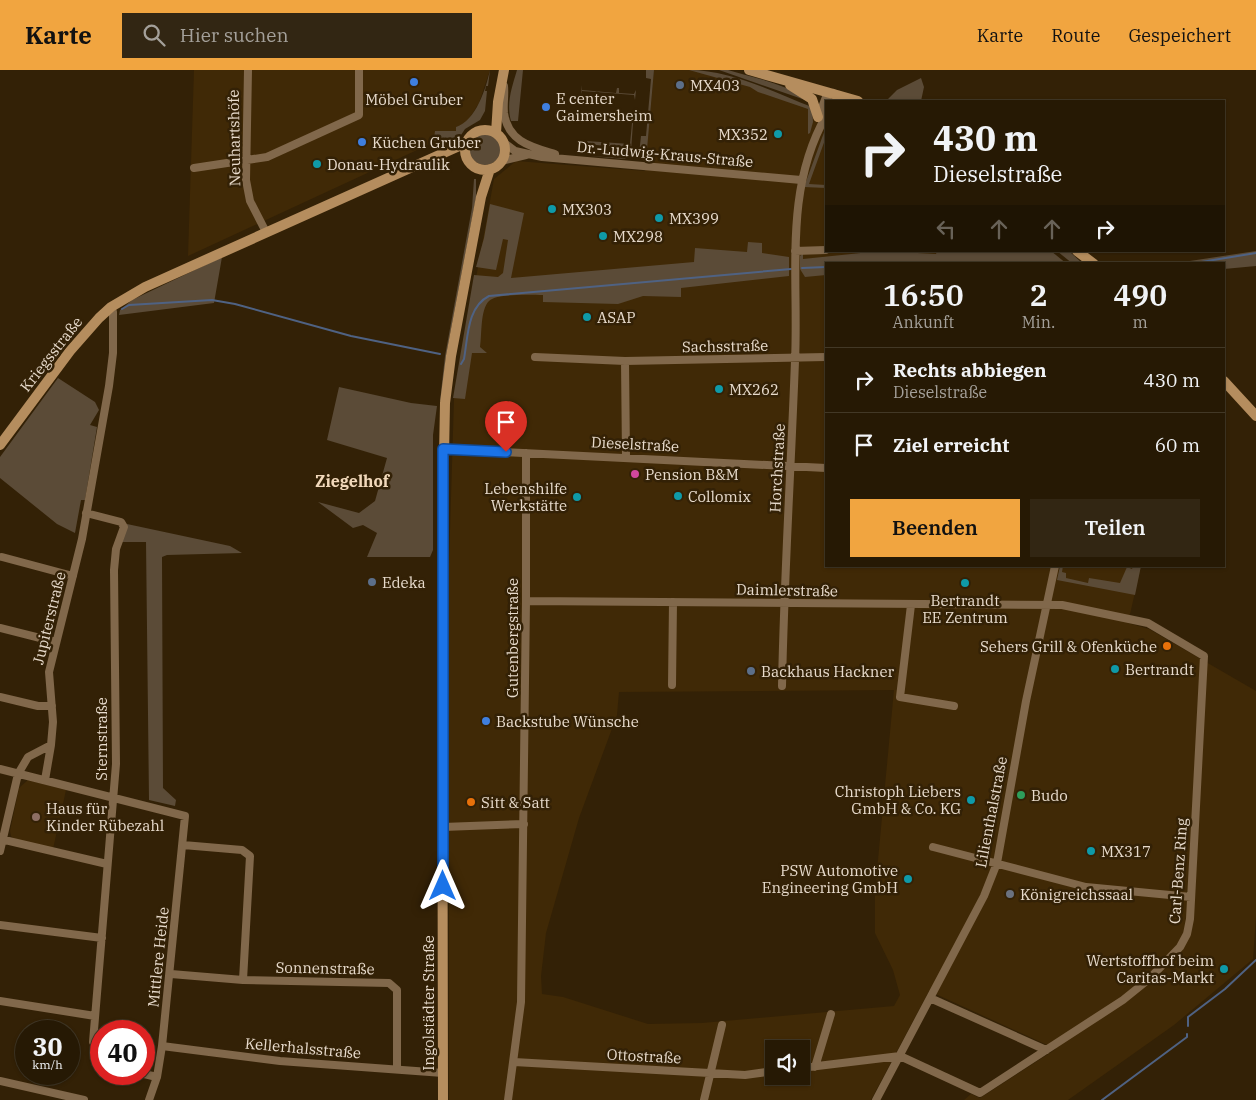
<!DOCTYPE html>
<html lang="de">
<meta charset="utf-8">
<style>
body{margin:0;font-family:"IBM Plex Serif",serif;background:#322613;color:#f1f3f6;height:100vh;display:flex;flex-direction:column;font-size:19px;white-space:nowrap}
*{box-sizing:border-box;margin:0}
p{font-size:16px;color:#a4a09a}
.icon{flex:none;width:28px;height:28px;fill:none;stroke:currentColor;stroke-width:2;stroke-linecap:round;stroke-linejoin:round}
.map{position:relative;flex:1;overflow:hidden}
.sheet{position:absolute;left:825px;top:192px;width:400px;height:305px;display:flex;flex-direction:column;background:#261904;border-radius:0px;box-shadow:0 1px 4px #0004,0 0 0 1px #423826}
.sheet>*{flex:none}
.top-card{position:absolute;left:825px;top:30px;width:400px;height:152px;border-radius:0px;box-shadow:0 1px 4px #0004,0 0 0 1px #423826;background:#261904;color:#f1f3f6;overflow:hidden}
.controls{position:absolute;left:765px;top:970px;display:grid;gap:10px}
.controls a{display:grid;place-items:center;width:45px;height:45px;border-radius:0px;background:#261904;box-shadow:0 1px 4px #0004,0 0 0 1px #423826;font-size:25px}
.speed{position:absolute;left:15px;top:950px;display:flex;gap:10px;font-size:25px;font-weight:700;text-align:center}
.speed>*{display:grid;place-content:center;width:65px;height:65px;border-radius:50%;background:#261904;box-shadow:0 1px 4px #0004,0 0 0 1px #423826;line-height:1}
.speed small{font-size:12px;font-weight:400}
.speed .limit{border:8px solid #d22;background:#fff;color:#111}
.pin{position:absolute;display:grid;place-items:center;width:42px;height:42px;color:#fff;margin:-51px -21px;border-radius:50% 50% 50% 0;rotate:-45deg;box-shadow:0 0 5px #0007}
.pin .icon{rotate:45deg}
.me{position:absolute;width:55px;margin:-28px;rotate:0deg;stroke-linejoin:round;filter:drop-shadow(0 0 4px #0008)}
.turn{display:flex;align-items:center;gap:18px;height:105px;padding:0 25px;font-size:22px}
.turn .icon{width:65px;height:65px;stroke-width:2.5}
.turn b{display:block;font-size:35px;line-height:42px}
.lanes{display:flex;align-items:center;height:48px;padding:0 25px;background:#0003;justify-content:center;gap:25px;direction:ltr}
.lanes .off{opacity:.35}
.eta{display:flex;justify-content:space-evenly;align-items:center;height:85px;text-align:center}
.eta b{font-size:30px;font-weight:600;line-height:35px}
.primary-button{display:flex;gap:10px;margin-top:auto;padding:10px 25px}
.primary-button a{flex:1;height:58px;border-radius:0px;background:#f1a540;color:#111;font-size:20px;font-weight:600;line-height:58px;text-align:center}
.primary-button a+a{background:#322613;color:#f1f3f6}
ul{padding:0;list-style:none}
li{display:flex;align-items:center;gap:15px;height:65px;padding:0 25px;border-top:1px solid #423826}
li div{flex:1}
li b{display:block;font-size:19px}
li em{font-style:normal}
header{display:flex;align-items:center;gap:30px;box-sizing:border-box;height:70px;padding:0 25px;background:#f1a540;color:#111}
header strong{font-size:24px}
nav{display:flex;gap:28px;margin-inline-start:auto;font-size:18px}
.search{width:350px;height:45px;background:#322613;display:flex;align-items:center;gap:12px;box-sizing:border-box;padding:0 18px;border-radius:0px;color:#a4a09a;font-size:19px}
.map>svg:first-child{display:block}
</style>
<header>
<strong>Karte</strong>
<div class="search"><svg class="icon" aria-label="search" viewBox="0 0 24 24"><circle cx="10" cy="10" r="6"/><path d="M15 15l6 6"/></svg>Hier suchen</div>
<nav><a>Karte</a><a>Route</a><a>Gespeichert</a></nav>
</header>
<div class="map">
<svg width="1256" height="1030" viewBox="0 0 1256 1030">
<rect width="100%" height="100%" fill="#332106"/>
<path fill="#402906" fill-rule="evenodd" d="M194,0H490L479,33L466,54L456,57V61L430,69V74L188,186Z
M654,0H697L760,17L826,45V181H1048L826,194V496H1141L1128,553L1149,559L1256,621V847L1253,889L1174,955L1068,1030H964L971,1024L980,1028L1056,979L929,921L871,1030H449V494L454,329L494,109L516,91L645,101ZM894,620L875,822V863L893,900L900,925L894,936L702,953L648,954L563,927L542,924L541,906L546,863L579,748L617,645L619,622ZM774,979H801V1006H774Z
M28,710L66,720L53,779L15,770L11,766L10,761L19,718Z"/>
<path fill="#5b4b37" d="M490,0L488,16H486L485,21H487L485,41L480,50L465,59L459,68L453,72L430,74L429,69L434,68L435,61H456V57C476,51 486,18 490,0Z
M517,0H523L518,51H511C506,33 512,17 517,0Z
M646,0H654L646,91H644L639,84L641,66H646L651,9L646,8Z
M689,0C731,0 773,22 812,37L813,52L810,63L808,64V39L758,22L750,17Z
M719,0H728C754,8 786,13 808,31Z
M921,8L924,17L921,31H886L897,20Z
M582,15V20L616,23L617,18H619V23L634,24L636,20L635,30L634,25L582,21L581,25Z
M632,53H633L631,81L628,87L625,89L590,86L626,88L629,78L586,74V71L630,74Z
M826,57V67L809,114L826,115V118L804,117Z
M469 79a16 16 0 1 1 32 0a16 16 0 1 1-32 0Z
M474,109H476V128L446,286L442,331H440L445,286L472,138Z
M490,134L524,143L511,208L694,192L695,178L747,182L748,172L762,173V183L789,187V206L681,218V227L643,226L618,234L543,232V225C531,225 498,223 489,231C480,240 482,265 480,277L487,283H472L465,329L453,328L474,205L498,207L503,203L508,170L503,169L496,200L476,197L484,168Z
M880,181L936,184L937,181H1051L1067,194H826V205L805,207L800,199V186L803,183V189Z
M1057,181H1069L1083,194H1073Z
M1256,181V196L1224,199V194H1170Z
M222,187L214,233L119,245L120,240L132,230Z
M58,308L95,332L99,340L90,355L97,357L85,430H81L75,463L57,454L0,408V387Z
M339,317L411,333L437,336L433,365V480L430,487H367L377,463L363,455L353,458L318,432L359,443L375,431L387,388L327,370Z
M127,454L230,476L242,483L167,485L162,487L163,718L176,730L175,736L149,730L146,472H122Z
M1060,496H1063L1062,502L1066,503V508L1088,513L1089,508L1120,513L1127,497L1132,499L1133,496H1141L1135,525L1057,510Z"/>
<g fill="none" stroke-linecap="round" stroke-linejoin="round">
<path stroke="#4f6283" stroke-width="2" d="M1189,194L1256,183
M802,198L826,197
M122,239L129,235L212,230L235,234L351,266L440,284
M461,294L464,289C468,267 467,237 489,226L791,199
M1188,956V947L1225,919L1256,890
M1102,1030L1187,967V964"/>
<path stroke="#81684b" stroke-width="8" d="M248,0L246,110L250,131L266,162
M504,16C505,25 503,34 504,43C508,72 532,77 555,84
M818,48L826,27L833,23
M503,72L515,81L542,87L801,110
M501,91L526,85
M194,98L267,87L359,45V0
M795,181L826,180
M535,287L625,291L826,287
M625,291L626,387
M443,379L826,398
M86,443L121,452L124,457L116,479L114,500L116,694L93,972L96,978L101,982
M2,487L73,506
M526,531L1062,535L1148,553L1204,586L1190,849L1187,864L1180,877L1149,909L1123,930L980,1023L900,986L801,998
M911,535L900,627L954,636
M0,558L56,572
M672,615L673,532
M782,616C784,507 791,399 795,291C799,208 783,121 826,46
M0,627L38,636H52
M0,699L185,746L162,976L157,1007L149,1030
M45,710L51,675
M443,757L524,754
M0,769L107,794
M183,775L242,780L250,786L243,910
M933,777L1086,817L1191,827
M0,781L18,704L28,687L51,675L53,652L49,602L82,469L109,316L113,283V242L111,237
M0,855L102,868
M171,904L243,910L389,913L397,920V999
M930,928L1046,980
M0,931L95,946
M162,976L280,991L443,1003
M514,992L745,1005L774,1001
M815,997L831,944
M144,1004L157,1007
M0,1011L84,1030
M508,1030L521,932L526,531V383
M704,1030L722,955
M876,1030L984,826L997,793L1026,631L1055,496"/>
<path stroke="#b58d5e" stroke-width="10" d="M749,0L858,31
M790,15L812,29L818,47
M465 80a20 20 0 1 1 40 0a20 20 0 1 1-40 0Z
M496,63L498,32L504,0
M1077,181L1094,194
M1224,311L1256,346
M0,375L70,281L99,248L111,237L145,217L466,73
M443,1030L442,494L445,333L451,286L481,127L490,99"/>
</g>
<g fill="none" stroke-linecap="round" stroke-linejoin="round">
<defs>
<path id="route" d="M443,816V379L506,382"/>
</defs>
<use href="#route" stroke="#114b97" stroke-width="12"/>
<use href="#route" stroke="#1a73e8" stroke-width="9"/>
</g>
<g fill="#3f7fe0" stroke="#332106" stroke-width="2">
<circle cx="414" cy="12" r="5"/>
<circle cx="546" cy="37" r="5"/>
<circle cx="362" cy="72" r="5"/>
<circle cx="486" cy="651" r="5"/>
</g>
<g fill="#5c6f8a" stroke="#332106" stroke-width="2">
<circle cx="680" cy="15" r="5"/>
<circle cx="372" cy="512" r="5"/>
<circle cx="751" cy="601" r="5"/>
</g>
<g fill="#0f9aa8" stroke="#332106" stroke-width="2">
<circle cx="778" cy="64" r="5"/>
<circle cx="317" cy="94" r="5"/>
<circle cx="552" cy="139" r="5"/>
<circle cx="659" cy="148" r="5"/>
<circle cx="603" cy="166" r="5"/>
<circle cx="587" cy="247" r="5"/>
<circle cx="719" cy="319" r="5"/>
<circle cx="678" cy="426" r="5"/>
<circle cx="577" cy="427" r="5"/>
<circle cx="965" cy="513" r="5"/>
<circle cx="1115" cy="599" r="5"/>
<circle cx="971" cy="730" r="5"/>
<circle cx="1091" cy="781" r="5"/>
<circle cx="908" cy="809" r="5"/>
<circle cx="1224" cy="899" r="5"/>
</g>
<circle fill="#d1479c" stroke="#332106" stroke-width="2" cx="635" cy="404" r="5"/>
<g fill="#e8710a" stroke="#332106" stroke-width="2">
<circle cx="1167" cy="576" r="5"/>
<circle cx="471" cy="732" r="5"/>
</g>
<circle fill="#2e9e5b" stroke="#332106" stroke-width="2" cx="1021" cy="725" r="5"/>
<circle fill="#8d6e63" stroke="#332106" stroke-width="2" cx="36" cy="747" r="5"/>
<circle fill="#6b7280" stroke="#332106" stroke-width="2" cx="1010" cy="824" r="5"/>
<g text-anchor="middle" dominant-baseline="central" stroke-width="5" stroke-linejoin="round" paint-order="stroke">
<g font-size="15" fill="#e8dbcc" stroke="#332106" text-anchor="start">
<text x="690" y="15">MX403</text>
<text x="556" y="28">E center<tspan x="556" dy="17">Gaimersheim</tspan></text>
<text x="414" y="29" text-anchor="middle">Möbel Gruber</text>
<text x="768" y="64" text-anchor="end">MX352</text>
<text x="372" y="72">Küchen Gruber</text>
<text x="327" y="94">Donau-Hydraulik</text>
<text x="562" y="139">MX303</text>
<text x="669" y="148">MX399</text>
<text x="613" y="166">MX298</text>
<text x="597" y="247">ASAP</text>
<text x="729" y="319">MX262</text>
<text x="645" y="404">Pension B&amp;M</text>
<text x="567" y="418" text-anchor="end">Lebenshilfe<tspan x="567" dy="17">Werkstätte</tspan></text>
<text x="688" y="426">Collomix</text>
<text x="382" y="512">Edeka</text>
<text x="965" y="530" text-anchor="middle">Bertrandt<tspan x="965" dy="17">EE Zentrum</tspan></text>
<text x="1157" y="576" text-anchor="end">Sehers Grill &amp; Ofenküche</text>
<text x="1125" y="599">Bertrandt</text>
<text x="761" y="601">Backhaus Hackner</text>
<text x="496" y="651">Backstube Wünsche</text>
<text x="961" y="721" text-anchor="end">Christoph Liebers<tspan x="961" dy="17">GmbH &amp; Co. KG</tspan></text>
<text x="1031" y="725">Budo</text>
<text x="481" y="732">Sitt &amp; Satt</text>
<text x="46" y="738">Haus für<tspan x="46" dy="17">Kinder Rübezahl</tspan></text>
<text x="1101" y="781">MX317</text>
<text x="898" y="800" text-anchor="end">PSW Automotive<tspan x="898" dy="17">Engineering GmbH</tspan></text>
<text x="1020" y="824">Königreichssaal</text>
<text x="1214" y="890" text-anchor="end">Wertstoffhof beim<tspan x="1214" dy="17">Caritas-Markt</tspan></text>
</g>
<g font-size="15" fill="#e8dbcc" stroke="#332106">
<text transform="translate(234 68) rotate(-91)">Neuhartshöfe</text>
<text transform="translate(665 84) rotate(5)">Dr.-Ludwig-Kraus-Straße</text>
<text transform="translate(725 276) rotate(-1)">Sachsstraße</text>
<text transform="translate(51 284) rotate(-52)">Kriegsstraße</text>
<text transform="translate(635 374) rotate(3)">Dieselstraße</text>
<text transform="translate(777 398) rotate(-87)">Horchstraße</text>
<text transform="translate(787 520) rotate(1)">Daimlerstraße</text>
<text transform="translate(49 548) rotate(-76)">Jupiterstraße</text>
<text transform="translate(512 568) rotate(-90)">Gutenbergstraße</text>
<text transform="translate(101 669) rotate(-90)">Sternstraße</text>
<text transform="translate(991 742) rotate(-79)">Lilienthalstraße</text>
<text transform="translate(1178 801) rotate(-86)">Carl-Benz Ring</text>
<text transform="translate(158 887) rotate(-84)">Mittlere Heide</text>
<text transform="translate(325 898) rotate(1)">Sonnenstraße</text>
<text transform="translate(428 933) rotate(-90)">Ingolstädter Straße</text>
<text transform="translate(303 978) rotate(5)">Kellerhalsstraße</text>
<text transform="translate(644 986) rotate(3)">Ottostraße</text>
</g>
<g font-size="16" font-weight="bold" fill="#f2d9bb" stroke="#332106">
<text x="352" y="411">Ziegelhof</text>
</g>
</g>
</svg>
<div class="controls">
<a><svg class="icon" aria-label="sound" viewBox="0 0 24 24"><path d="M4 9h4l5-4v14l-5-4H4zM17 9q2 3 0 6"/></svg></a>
</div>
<div class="speed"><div>30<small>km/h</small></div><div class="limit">40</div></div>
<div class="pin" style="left:506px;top:382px;background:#d93025"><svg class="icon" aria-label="arrive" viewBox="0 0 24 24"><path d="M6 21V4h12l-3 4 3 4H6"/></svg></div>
<svg class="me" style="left:443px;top:816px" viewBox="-20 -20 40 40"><path d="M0-17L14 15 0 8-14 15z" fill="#1a73e8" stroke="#fff" stroke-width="4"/></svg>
<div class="top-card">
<div class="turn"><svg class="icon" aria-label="right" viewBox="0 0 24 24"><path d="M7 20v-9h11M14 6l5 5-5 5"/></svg><div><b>430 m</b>Dieselstraße</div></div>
<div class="lanes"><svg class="icon off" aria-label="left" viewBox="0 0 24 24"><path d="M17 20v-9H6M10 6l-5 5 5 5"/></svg><svg class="icon off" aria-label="ahead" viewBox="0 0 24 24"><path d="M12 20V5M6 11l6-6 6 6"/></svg><svg class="icon off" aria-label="ahead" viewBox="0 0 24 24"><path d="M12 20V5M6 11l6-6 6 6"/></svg><svg class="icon" aria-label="right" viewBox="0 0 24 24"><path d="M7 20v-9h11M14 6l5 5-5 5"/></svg></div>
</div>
<section class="sheet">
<div class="eta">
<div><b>16:50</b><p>Ankunft</p></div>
<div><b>2</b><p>Min.</p></div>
<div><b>490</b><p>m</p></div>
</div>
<ul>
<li><svg class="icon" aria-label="right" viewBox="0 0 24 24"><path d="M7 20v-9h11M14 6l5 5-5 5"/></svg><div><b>Rechts abbiegen</b><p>Dieselstraße</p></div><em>430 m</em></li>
<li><svg class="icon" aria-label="arrive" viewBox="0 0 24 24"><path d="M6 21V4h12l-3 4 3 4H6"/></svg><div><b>Ziel erreicht</b></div><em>60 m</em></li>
</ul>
<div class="primary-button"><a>Beenden</a><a>Teilen</a></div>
</section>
</div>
